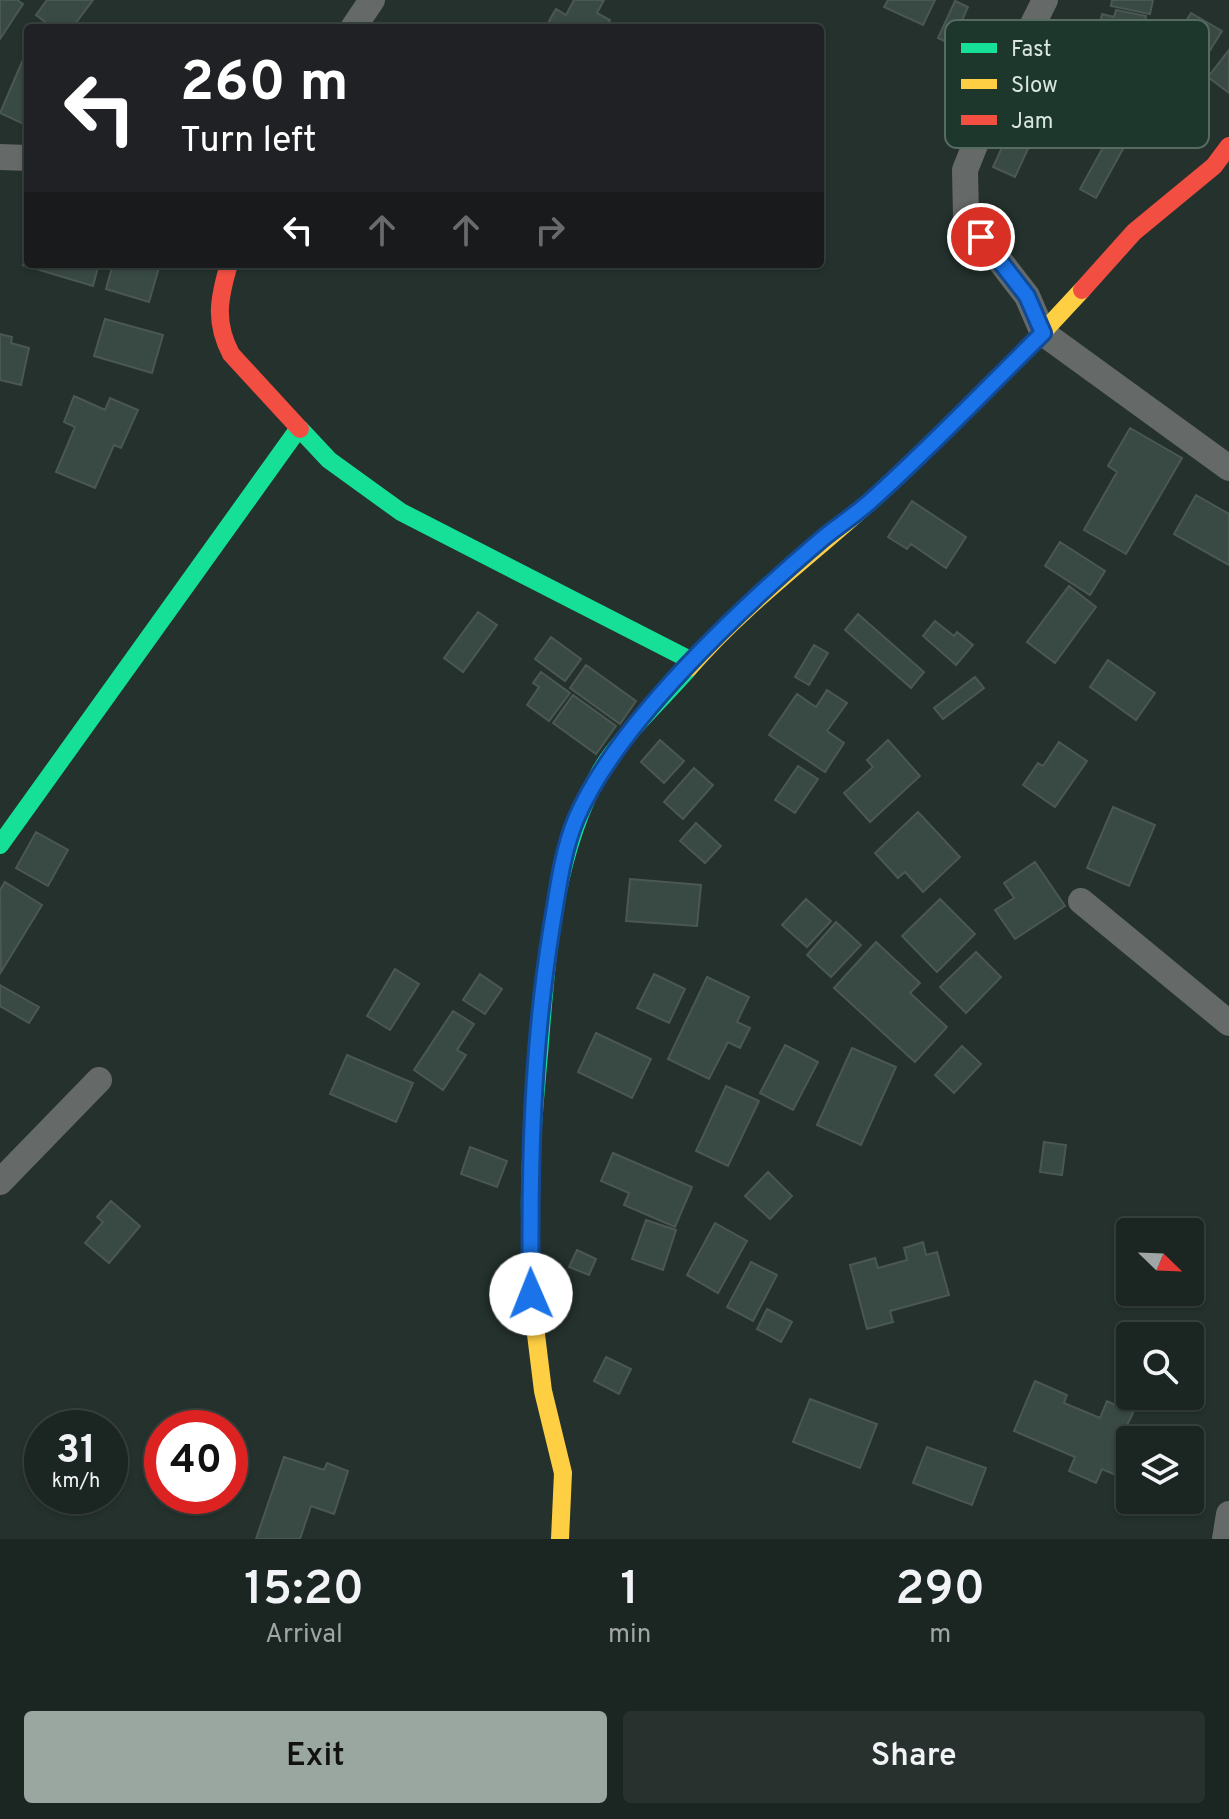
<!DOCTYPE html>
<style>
body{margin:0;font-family:Overpass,sans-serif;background:#28312e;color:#f1f3f6;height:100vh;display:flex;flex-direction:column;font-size:30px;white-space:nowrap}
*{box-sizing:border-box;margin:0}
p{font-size:26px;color:#a0a5a5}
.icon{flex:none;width:44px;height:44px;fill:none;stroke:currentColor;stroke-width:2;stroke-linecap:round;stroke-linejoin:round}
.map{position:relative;height:1539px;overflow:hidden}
.side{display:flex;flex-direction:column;background:#1b2521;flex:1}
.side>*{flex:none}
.banner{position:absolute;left:24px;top:24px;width:800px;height:244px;border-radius:8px;box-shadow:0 2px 6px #0004,0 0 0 2px #39423f;background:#202124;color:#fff;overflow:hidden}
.needle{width:52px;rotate:113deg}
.fabs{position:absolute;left:1116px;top:1218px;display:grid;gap:16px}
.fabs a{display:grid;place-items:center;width:88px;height:88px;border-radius:8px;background:#1b2521;box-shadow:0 2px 6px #0004,0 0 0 2px #39423f;font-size:40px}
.speed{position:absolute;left:24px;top:1410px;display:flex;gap:16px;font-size:40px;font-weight:700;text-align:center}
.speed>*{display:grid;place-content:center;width:104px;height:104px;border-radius:50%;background:#1b2521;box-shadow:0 2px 6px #0004,0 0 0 2px #39423f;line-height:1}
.speed small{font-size:20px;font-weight:400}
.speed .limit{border:12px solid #d22;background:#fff;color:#111}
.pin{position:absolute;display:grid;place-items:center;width:68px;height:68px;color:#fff;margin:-34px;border:4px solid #fff;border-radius:50%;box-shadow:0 2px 8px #0007}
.me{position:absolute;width:88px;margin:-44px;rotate:359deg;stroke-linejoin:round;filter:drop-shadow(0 0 6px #0008)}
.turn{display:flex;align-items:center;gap:28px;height:168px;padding:0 24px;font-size:36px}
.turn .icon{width:104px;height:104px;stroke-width:2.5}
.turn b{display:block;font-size:56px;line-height:68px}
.lanes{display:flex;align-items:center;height:76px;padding:0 24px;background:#0003;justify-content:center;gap:40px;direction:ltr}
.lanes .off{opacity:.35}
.eta{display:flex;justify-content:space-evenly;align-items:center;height:136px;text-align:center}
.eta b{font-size:48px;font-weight:600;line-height:56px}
.button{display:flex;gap:16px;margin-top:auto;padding:16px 24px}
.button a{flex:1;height:92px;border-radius:8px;background:#9aa7a1;color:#111;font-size:32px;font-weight:600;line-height:92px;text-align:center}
.button a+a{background:#28312e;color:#f1f3f6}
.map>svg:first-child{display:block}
</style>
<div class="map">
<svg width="1229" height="1539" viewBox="0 0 1229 1539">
<rect width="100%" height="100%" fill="#24312c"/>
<path fill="#394a44" stroke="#4b5752" stroke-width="2" d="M0,0H17L23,4L0,39Z
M47,0H93L72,28H53L36,15Z
M574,0H604L597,13L610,20L605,28H559L549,21L556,9L566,15Z
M888,0H935L923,25L884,7Z
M1112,0H1153L1150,14L1111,6Z
M955,1L968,7L959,27L1017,54L1008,71L938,38Z
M1116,10L1146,16L1141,41L1098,33L1102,14L1114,17Z
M1191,13L1222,31L1194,76L1163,57Z
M28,48V126L0,113Z
M1229,50V93L1208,77Z
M1010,130L1032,140L1015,177L993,167Z
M1107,140L1123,149L1096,198L1080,189Z
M28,249V264H99L93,286L23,265Z
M113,264H160L149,302L106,289Z
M105,319L163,335L152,373L94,356Z
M0,334L12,337L11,343L29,348L21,385L0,380Z
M74,396L105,410L110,398L138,410L121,448L114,445L95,488L56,472L75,427L64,422Z
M1130,428L1182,458L1126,554L1084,530L1117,472L1108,466Z
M1196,495L1229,514V565L1174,534Z
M912,501L966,537L946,568L911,544L907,549L888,537Z
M1060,542L1105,571L1090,595L1045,566Z
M1069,586L1096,607L1055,663L1027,642Z
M478,612L497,625L463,672L444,658Z
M858,614L924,672L911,688L845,630Z
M935,621L954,636L957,632L973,645L956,665L923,636Z
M551,637L581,659L565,681L535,659Z
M814,645L828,653L809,685L795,677Z
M1108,660L1155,693L1136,720L1090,687Z
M586,665L636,701L620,724L570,688Z
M541,672L570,693L549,721L527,705L539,687L533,683Z
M975,677L984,688L943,719L934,708Z
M827,690L847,703L827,731L844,743L825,772L769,735L797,694L816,707Z
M573,695L616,726L596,754L553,723Z
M660,740L684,761L664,783L641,762Z
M888,740L920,776L870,822L844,793L873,767L867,760Z
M1059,742L1087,761L1055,807L1023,785L1038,763L1043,766Z
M798,766L818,779L795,813L775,800Z
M694,768L713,785L683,819L664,802Z
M1113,807L1155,825L1129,886L1087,868Z
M918,812L960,857L923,892L905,872L898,878L875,853Z
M696,823L721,846L705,863L680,841Z
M36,832L68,850L48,886L16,868Z
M1035,862L1065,906L1015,939L995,910L1014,898L1004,883Z
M630,879L701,885L697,926L626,921Z
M5,882L42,905L1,972L0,890Z
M806,899L831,921L807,947L782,925Z
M940,899L975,934L937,972L902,936Z
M836,922L861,945L831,977L807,955Z
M876,942L920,983L910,993L947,1027L915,1062L834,988Z
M976,952L1001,977L966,1013L940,987Z
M395,969L419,984L390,1030L367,1016Z
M480,974L502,989L485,1014L463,1000Z
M654,974L685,989L669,1023L637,1008Z
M707,977L749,997L737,1022L750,1028L740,1048L728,1042L709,1079L668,1059Z
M0,985L39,1007L29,1023L0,1006Z
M453,1011L474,1024L457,1050L466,1055L443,1090L414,1070Z
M596,1033L651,1059L632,1098L578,1072Z
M785,1045L818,1062L793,1110L760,1093Z
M962,1046L981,1064L954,1093L935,1075Z
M852,1048L896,1067L861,1145L817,1125Z
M347,1055L413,1083L396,1122L330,1094Z
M726,1086L759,1101L728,1166L696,1151Z
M1044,1142L1066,1145L1062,1175L1040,1172Z
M470,1147L507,1161L497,1187L461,1174Z
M613,1153L692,1187L675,1227L624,1205L629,1193L601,1181Z
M768,1172L792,1196L770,1219L745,1196Z
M111,1201L140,1226L109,1263L85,1243L103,1222L97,1217Z
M646,1220L676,1230L663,1270L632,1259Z
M715,1223L747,1241L718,1293L687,1275Z
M923,1242L926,1255L937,1252L949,1295L890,1311L893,1322L867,1329L850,1265L875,1258L878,1268L907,1260L904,1248Z
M577,1250L596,1259L589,1275L569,1267Z
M751,1262L777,1275L753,1321L727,1307Z
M767,1309L792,1322L781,1342L757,1329Z
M606,1357L631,1369L619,1394L594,1381Z
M1035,1381L1067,1395L1064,1403L1100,1418L1107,1401L1133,1413L1125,1429L1150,1440H1130V1481L1102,1469L1096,1483L1069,1471L1075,1457L1014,1431Z
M810,1399L877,1424L860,1468L793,1442Z
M927,1447L986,1468L972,1505L913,1483Z
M284,1457L324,1470L327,1463L348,1471L334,1514L311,1506L300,1539H256Z"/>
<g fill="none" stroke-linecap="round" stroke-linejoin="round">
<path stroke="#656a68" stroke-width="26" d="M1045,0L985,120L965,170L966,217L1027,296L1043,333L1229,468
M353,28L372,0
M0,157L28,158
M1081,901L1229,1023
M0,1182L99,1080
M1225,1539L1229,1514"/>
<path stroke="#16e098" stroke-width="18" d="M300,429L329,460L401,512L694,662
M0,845L299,428
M530,1219C529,1164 534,1109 539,1054C547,957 552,857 601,770C620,738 663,698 689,668"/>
<path stroke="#ffcf43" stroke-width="18" d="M689,668C744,604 812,555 874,498C946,432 1016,362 1082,290
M530,1219L531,1294L543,1391L563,1473L560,1539"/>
<path stroke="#f24e42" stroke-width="18" d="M229,264C219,298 214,322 231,354L300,429
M1082,290L1134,232L1214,166L1229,146"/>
</g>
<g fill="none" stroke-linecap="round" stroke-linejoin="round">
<defs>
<path id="route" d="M531,1294C529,1170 532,1047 552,925C558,890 562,853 576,819C617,723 742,607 822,539C839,525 858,513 874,498C933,445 987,388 1043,333L1027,296L981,237"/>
</defs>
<use href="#route" stroke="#114b97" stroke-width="20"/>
<use href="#route" stroke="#1a73e8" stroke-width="14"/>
</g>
<rect x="945" y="20" width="264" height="128" rx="12" fill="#1e372d" stroke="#566c63" stroke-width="2"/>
<rect x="961" y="43" width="36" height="10" fill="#16e098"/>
<rect x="961" y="79" width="36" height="10" fill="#ffcf43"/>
<rect x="961" y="115" width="36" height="10" fill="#f24e42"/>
<g font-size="22" fill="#d9e7e0">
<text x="1011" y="56">Fast</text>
<text x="1011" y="92">Slow</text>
<text x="1011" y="128">Jam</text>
</g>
</svg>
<div class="fabs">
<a><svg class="needle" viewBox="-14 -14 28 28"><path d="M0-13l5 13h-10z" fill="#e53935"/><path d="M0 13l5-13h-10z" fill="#a0a5a5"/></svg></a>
<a><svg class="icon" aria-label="search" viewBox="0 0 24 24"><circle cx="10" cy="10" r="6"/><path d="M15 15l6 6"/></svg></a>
<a><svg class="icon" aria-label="layers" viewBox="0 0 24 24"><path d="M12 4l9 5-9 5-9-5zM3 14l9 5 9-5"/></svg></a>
</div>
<div class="speed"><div>31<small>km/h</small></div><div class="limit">40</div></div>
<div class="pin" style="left:981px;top:237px;background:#d93025"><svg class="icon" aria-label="arrive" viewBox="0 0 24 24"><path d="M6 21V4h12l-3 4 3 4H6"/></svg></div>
<svg class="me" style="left:531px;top:1294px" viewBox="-20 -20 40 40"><circle r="19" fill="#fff"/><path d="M0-13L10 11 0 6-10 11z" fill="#1a73e8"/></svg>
<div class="banner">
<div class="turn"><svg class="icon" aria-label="left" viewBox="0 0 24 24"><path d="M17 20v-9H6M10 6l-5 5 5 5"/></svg><div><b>260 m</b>Turn left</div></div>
<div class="lanes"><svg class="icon" aria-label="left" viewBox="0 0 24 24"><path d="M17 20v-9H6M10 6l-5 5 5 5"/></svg><svg class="icon off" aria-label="ahead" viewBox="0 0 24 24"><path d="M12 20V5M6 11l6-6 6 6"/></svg><svg class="icon off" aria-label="ahead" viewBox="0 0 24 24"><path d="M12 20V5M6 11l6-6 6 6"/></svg><svg class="icon off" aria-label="right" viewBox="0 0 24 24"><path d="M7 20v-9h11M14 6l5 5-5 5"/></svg></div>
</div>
</div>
<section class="side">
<div class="eta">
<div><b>15:20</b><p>Arrival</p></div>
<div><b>1</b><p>min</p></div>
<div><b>290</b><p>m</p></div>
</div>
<div class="button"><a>Exit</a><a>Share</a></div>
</section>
